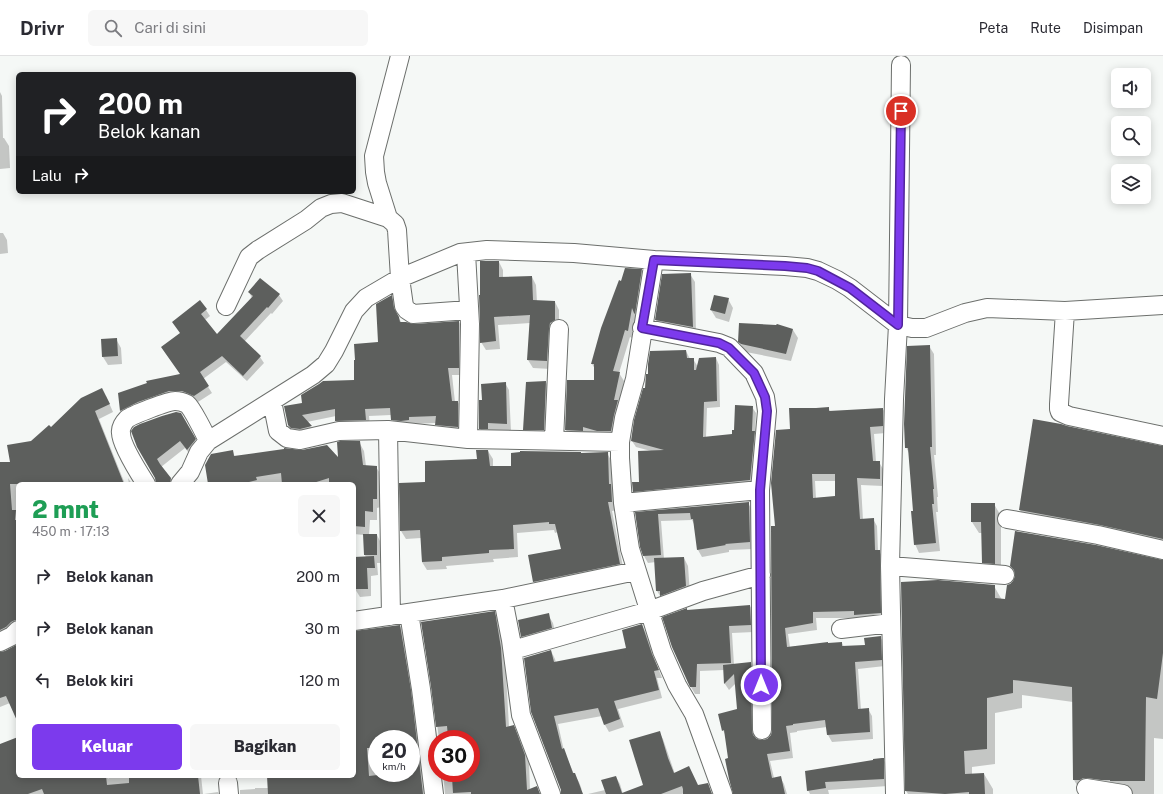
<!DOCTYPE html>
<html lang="id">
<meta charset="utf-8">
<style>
body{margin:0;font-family:"Public Sans",sans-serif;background:#f7f7f7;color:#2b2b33;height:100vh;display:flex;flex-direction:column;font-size:15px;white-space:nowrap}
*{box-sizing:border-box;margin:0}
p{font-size:13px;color:#7c7c81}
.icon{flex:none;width:22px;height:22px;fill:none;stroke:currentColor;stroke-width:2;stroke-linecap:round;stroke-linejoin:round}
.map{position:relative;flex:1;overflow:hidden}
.sheet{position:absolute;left:16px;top:426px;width:340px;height:296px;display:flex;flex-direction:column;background:#fff;border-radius:6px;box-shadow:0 2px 10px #0003}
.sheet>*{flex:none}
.top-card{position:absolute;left:16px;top:16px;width:340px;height:122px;border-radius:6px;box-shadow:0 2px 10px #0003;background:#202124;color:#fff;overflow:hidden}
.fabs{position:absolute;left:1111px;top:12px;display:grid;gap:8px}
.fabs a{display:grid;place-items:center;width:40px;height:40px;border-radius:6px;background:#fff;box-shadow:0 2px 10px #0003;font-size:20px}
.speed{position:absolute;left:368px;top:674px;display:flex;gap:8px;font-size:20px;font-weight:700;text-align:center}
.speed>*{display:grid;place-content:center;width:52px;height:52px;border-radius:50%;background:#fff;box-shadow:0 2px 10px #0003;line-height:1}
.speed small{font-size:10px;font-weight:400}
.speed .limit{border:6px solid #d22;background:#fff;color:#111}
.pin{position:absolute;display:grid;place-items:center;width:34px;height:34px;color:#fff;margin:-17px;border:2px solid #fff;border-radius:50%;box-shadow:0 1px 4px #0007}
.me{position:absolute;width:44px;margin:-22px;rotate:0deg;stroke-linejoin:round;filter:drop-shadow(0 0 3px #0008)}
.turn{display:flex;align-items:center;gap:14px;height:84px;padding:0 16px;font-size:18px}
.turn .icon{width:52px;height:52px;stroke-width:2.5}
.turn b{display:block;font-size:28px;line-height:34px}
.then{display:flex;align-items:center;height:38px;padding:0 16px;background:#0003;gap:8px;font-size:15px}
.round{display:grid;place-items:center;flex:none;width:42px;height:42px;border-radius:6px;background:#f7f7f7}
.headline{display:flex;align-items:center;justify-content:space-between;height:68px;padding:0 16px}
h1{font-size:24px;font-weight:800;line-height:30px;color:#1e9e55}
.button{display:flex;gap:8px;margin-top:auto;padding:8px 16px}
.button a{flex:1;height:46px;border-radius:6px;background:#7c3aed;color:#fff;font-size:16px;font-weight:800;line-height:46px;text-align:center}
.button a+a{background:#f7f7f7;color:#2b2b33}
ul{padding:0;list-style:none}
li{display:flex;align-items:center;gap:12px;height:52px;padding:0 16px}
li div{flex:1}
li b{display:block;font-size:15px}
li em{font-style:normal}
header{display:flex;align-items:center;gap:24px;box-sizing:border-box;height:56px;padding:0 20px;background:#fff;border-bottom:1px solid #e1e1e2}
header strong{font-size:19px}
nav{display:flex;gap:22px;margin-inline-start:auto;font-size:14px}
.search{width:280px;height:36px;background:#f7f7f7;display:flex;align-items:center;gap:10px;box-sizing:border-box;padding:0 14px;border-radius:6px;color:#7c7c81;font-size:15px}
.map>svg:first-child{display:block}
</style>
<header>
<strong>Drivr</strong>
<div class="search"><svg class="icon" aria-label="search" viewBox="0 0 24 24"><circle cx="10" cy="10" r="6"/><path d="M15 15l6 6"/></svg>Cari di sini</div>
<nav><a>Peta</a><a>Rute</a><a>Disimpan</a></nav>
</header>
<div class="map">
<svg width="1163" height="738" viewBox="0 0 1163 738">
<rect width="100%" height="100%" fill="#f5f8f6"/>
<path fill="#0003" fill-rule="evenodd" d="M0,36L2,40L3,82H4L9,90L10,112L0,113Z
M0,177H3L7,184L8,197L0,198Z
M499,206L503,214V222L532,221L536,229L537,246H555L559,254V272L551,313L533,312L528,304L530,267L498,269L500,293L486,294L481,286Z
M641,214L646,223L632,282L630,281L619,317L624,325L615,383L571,382L566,374L568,325H595V313L592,308L622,226Z
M690,218L695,226L696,278L660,271L656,264Z
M249,236L279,239L283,245L272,258L271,257L244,286L260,301L264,307L247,325L226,306L203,323L212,337L198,346L190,343L125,361L121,355L119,338L181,318L162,292L181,278L200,245L210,260L205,264L217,280L252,242Z
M391,240L395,247L397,260L402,267L414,269L459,266L463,273L462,319H452L455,346H458L462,353L461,378L441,376L436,367L412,368L413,371H396L392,363L391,359L369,360L370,371L341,372L336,365V360L307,366L315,378L293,376L288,369L303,348L355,325L379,287Z
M728,243L733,252L729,266L716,262L711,254Z
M793,274L798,282L791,305L746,296L739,285Z
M116,283L121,292L122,308L108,309L103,301L102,284Z
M929,290L934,298L936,399H934L938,441H937L938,456H936L940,495L919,497L915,488L914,456L909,397L906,391Z
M686,295L690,303H693L698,311L716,302L719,309L720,351L707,352L706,382L733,379L752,351L756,357L755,377L758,382L753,430L637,441L634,435L640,427L651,395L636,391L632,385Z
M546,326L550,334L548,382H529L524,373Z
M505,327L509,334L511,375L492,374V380H484L480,372L483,345Z
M106,340L113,356L99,363L125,428H18V572L0,584V407H11L32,386L51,373Z
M828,352L831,356L883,353L887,360L886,377L874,378L876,406H879L883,413V430L861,429L863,464L873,463L877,470L878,495H879L883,502L884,563L859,566L857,562H816L817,574L788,578L790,591L842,587L844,591L866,590L880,581L885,588V610L858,613L861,654L868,653L872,660L873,683L832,686L828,679L827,671L797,675V676L790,677L793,702L770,705L774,722L780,721L784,728L787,738H734L726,680L723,674L738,654L736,627L729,634L725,628L724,614L700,615V638H695L687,624V553L688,555L750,550L754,557V576L732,577L734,609L750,607L754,614L755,682L762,685L767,684L772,680L774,674L776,471L791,374ZM815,425H836V441L816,442Z
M182,361L199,392L192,401L185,392L161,411L174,428H157L156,423L141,397Z
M1034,365L1163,391V497L1029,471L1020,454Z
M359,386L364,395L366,410L376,411L381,419V451L377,452V464H370L369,479H377L381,487V507H377L378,519L371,520V540L360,541L355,533V523H354V502H366L365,499L364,479L354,478V428H209L233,396L235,401L339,404Z
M488,395L493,403V411H512L581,398L607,397L612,406L617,454L612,455L624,516L539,534L534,526L562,494L558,476L555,477L554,474L517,477L518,501L493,503L494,506L446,510L447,513L427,514L422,506L421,482L406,483L401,475L426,427L478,404Z
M128,422L132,428H129Z
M748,447L752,454L753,493L729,494V496L702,501L698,494L694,468L692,464L661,465L664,503L684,502L688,510L690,538L662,543L657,535L656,506L648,507L644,500L636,457Z
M994,448L1001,460V519L989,518L983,506L982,477H979L972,466Z
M1163,505V683L1154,682V738H1163H1082L1074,724L1073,646L1022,639V652L995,657V708L972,711V718H984L993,733V738H908L906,735L994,530L1002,544H1006L1014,526L1016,519L1011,510Z
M494,556L498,563L505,600L509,671L513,670L518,678L529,707L530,734L536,732L540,738H445L443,717H471V683H439L432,631Z
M548,559L553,567L556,580L527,589L522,580Z
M642,569L646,577L656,607L662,622H657L662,642L618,653L624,671L609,676L605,669L602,660L558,668L564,695L574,718L579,726L582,734L580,731L582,738H566L532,656L551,595L555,603L556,607L627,593Z
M400,570L404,577L414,643L426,738H240V734L255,733V732H268L271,720H354V576ZM377,683H411V717H377Z
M18,590V664L10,647L0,651V597Z
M659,676L663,683L675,718L698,730L707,728L712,738H687L686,736L682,738H588L605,734L616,721L620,728L623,738L644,730Z
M18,682V720H107L109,723V720H201L203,738H0V689Z
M883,703L888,711V730L828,734L829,738H810L808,734L806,716Z
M218,736L219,738H204Z"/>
<path fill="#5d5f5d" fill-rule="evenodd" d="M480,205H499V221L532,220L533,244L555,245V264L550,267L549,273L547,305L527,304L530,259L494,261L496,285L480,287V267L479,239H480Z
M625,212L642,213L635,258L634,257L632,252L628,275L625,274L613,315L620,316L614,344H618L614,359L611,375H597L583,371V375L565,374L567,324H594V308H591L601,272L619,224L621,225Z
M691,217L693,271L655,264L662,218Z
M260,222L280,238L268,252L267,251L240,280L261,300L243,320L222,300L200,316L209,330L194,340L182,335H169L138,346L120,355L118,337L147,327L146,325L180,318L161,291L180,277L172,266L200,244L207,253L201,258L217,278L253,240L248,236Z
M392,239L394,252L399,261L400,266H406L414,268L459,265V312H448L452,345H458V371L435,369L436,360L409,361V364L401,365L391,364L390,352L365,353L366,364L335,365V353L302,359L312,370L300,373L291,372L288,369L284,350L302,347L301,339L319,328L323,325L354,324V304H355L354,288L378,286L376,248Z
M714,239L729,242L725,258L710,254Z
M739,267L776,269L777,268L793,273L786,298L741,288L738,286Z
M117,282L118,300L102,301L101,283Z
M930,289L932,391H930L934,433H933L934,448H932L936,487L914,489L911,455H913L908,392H905L904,368L907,290Z
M686,294L687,302H694V314H696L699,302L716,301L717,345L704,346L703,381L732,378V374H734L735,349L753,350L752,375H755L750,424L633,436L632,426H639L638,395L664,394L631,385L634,364L643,332H645L646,318H648V308L650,295Z
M546,325L544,374H523L526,326Z
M506,326L507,368L488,367V373H479V344H482L481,328Z
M102,332L110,348L95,355L124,428H10L12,454H16L15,464H18V564H15L11,566L6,571L0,574V406H10L7,389L31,385L49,369L51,371L81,342Z
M829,351V355L883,352V370L870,371L873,405H880V423L857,422L860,463L874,462L875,494H880L881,557L854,559V555L813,556V567L785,572L787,591L828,586V587L842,586V590L865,589L864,582L881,580L882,604L855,606L858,653L869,652L870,676L827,679L825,664L793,668V669L786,670L790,695L767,698L772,722L781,720L785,738H733L729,723L725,703L728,702L724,674L722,675L718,658L737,653L734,618L724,628L723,609L751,606L752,674L753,679L757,683L762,684L767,683L771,679L772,674L771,470H775L771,427L776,374L790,373L789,352H816ZM812,418H835V440L813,442Z
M176,356L181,357L196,383L187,394L180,385L157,403L160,408L171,422L170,428H156L155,422L137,391L131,375L134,371L140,368L162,360Z
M1033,363L1061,368L1067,370L1163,390V483L1100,469L1019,454Z
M340,385H360L363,409L377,410V443H373V456L365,455V471L354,470V428H329V422L310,428H282L281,417L256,421L257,424L241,428H208L205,409L211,398L233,394L234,400L284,393V392L302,394L327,389L338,401L337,386Z
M476,394H488L490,410H511V397L520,396V395L581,396V397L608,396L609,428H611L612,446H608L620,508L533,526L528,499L561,493L555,468H549V466L513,469L514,493L489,494V497L442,501V505L422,506L420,474L400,475L399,427L425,426V405L477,403Z
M749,446L750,486L725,488L726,489L697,494L693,463H691L690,457L658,458L661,499L643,500L640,491L635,456Z
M971,447H995V508L982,507L981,466H971Z
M1015,475L1096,489L1163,504V597L1157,643L1146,641L1145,725H1110V724H1101L1087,722H1083L1080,724H1073L1072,631L1013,624V637L987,642V693L964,695L965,718L984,717L985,738H969V736L945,738L905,735L901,526L938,524L995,529V542L1005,543L1007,529L1010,528L1013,525L1015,520L1014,514L1010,510Z
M363,478H377V499H364Z
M374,500L375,512H367L368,533H354V501Z
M684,501L686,530L660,540V535H656L654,502Z
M750,549L751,569L729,570L731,607L697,608L696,631H690L672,591L662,561L687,552V554Z
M495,555L501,592L506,671L514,669L525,699L527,734L537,730L540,738H471V736L453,737L452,721L471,720V683H461V679L448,681L447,670L436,671L431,631L421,566Z
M549,557L552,572L521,581L518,564Z
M642,568L652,598L659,614L654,615L659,634L614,645L620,663L604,669L598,652L554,660L562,693L564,692L573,717H575L583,738H561V734L531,656L524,602L551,594L554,606L595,598L626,592L622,574Z
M400,569L411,634L423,738H268L267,720H354V575ZM374,683H411V717H408V718L378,721V719L369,720L367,692H374Z
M18,588V667L6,640L0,642V596L5,595Z
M660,675L668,702L674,717L689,710L698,729L708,727L712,738H683V733L682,730L661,738H606L601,724L616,720L622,737L643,729L629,684Z
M18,681V720H106L107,729L129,727V720H198L200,738H44L42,733L28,738H0V688Z
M882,702H884V723L825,726L826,732L807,735L805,715L873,704V703Z"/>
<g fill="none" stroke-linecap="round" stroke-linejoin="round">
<defs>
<path id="minor" d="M388,162L377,127L375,116L374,100L400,0
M466,197L470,268L468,383
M226,250L249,201L258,194L306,164L321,152L331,148L342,147L388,162L395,168L397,174L400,222L404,250L407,254L413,258L469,254
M1065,255L1059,348V353L1060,356L1069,360L1163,380
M642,272L719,287L729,291L754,317L765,341L767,355L760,434
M272,345L278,375L287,382L300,384L339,375L388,374L391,560
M388,374L468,383L620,386
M554,384L559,273
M146,428C139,417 121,389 121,377C120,372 124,366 127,363C132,359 168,345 175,345C179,345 183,346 187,348C192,352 205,378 208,385
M180,428L190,416L199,396L208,385L313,319L326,308L334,295L354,255L366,242L400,222L460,197L487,194L574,197L654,204
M623,447L760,434L762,674
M1007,463L1098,479L1163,494
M890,510L1005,519
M503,543L511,584L521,659L551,738
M409,557L421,633L434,738
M354,565L503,543L636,515
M841,573L891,567
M0,586L12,580L18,574
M513,594L649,555L703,535L761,519
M228,727L229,738
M1086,732L1123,738
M723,738L694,658L677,629L662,595L630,493L623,447L620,402V386L624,362L635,323L654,204L785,210L807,212L818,215L837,224L850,232L898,269L912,272H926L965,257L987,252L1065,255L1163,249
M895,738L890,510L894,343L898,269L901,9"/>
</defs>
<use href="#minor" stroke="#6c6f6c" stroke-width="20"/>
<use href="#minor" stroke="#fff" stroke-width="18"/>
</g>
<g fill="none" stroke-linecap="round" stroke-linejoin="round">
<defs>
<path id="route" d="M761,629L760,434L767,355L765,341L754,317L729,292L719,287L642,272L654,204L785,210L807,212L818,215L850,232L898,269L901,55"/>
</defs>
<use href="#route" stroke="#51269a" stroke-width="10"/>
<use href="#route" stroke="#7c3aed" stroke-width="7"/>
</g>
</svg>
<div class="fabs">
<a><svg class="icon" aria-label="sound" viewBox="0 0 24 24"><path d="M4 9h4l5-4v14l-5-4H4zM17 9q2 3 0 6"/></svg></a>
<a><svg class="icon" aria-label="search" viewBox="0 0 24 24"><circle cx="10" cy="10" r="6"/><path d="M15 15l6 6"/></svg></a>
<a><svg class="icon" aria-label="layers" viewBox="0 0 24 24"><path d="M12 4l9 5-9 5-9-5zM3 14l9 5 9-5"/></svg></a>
</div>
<div class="speed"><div>20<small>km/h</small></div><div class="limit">30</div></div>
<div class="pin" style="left:901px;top:55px;background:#d93025"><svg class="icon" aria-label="arrive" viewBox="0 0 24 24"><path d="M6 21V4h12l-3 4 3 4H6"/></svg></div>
<svg class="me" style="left:761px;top:629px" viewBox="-20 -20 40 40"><circle r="17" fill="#7c3aed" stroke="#fff" stroke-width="3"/><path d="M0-11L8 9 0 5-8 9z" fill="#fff"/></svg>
<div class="top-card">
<div class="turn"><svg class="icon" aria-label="right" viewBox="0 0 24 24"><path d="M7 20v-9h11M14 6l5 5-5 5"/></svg><div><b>200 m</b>Belok kanan</div></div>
<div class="then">Lalu<svg class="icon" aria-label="right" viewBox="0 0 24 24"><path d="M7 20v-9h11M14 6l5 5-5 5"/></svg></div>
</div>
<section class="sheet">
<div class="headline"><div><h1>2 mnt</h1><p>450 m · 17:13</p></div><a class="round"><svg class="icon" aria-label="close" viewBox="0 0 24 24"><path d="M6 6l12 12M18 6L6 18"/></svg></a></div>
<ul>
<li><svg class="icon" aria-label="right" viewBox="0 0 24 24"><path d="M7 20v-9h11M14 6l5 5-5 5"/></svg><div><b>Belok kanan</b></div><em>200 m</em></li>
<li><svg class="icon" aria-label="right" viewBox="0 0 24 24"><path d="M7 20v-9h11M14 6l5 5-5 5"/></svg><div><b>Belok kanan</b></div><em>30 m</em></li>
<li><svg class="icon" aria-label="left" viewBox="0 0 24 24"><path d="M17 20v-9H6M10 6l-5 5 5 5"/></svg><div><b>Belok kiri</b></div><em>120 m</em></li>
</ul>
<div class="button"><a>Keluar</a><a>Bagikan</a></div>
</section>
</div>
